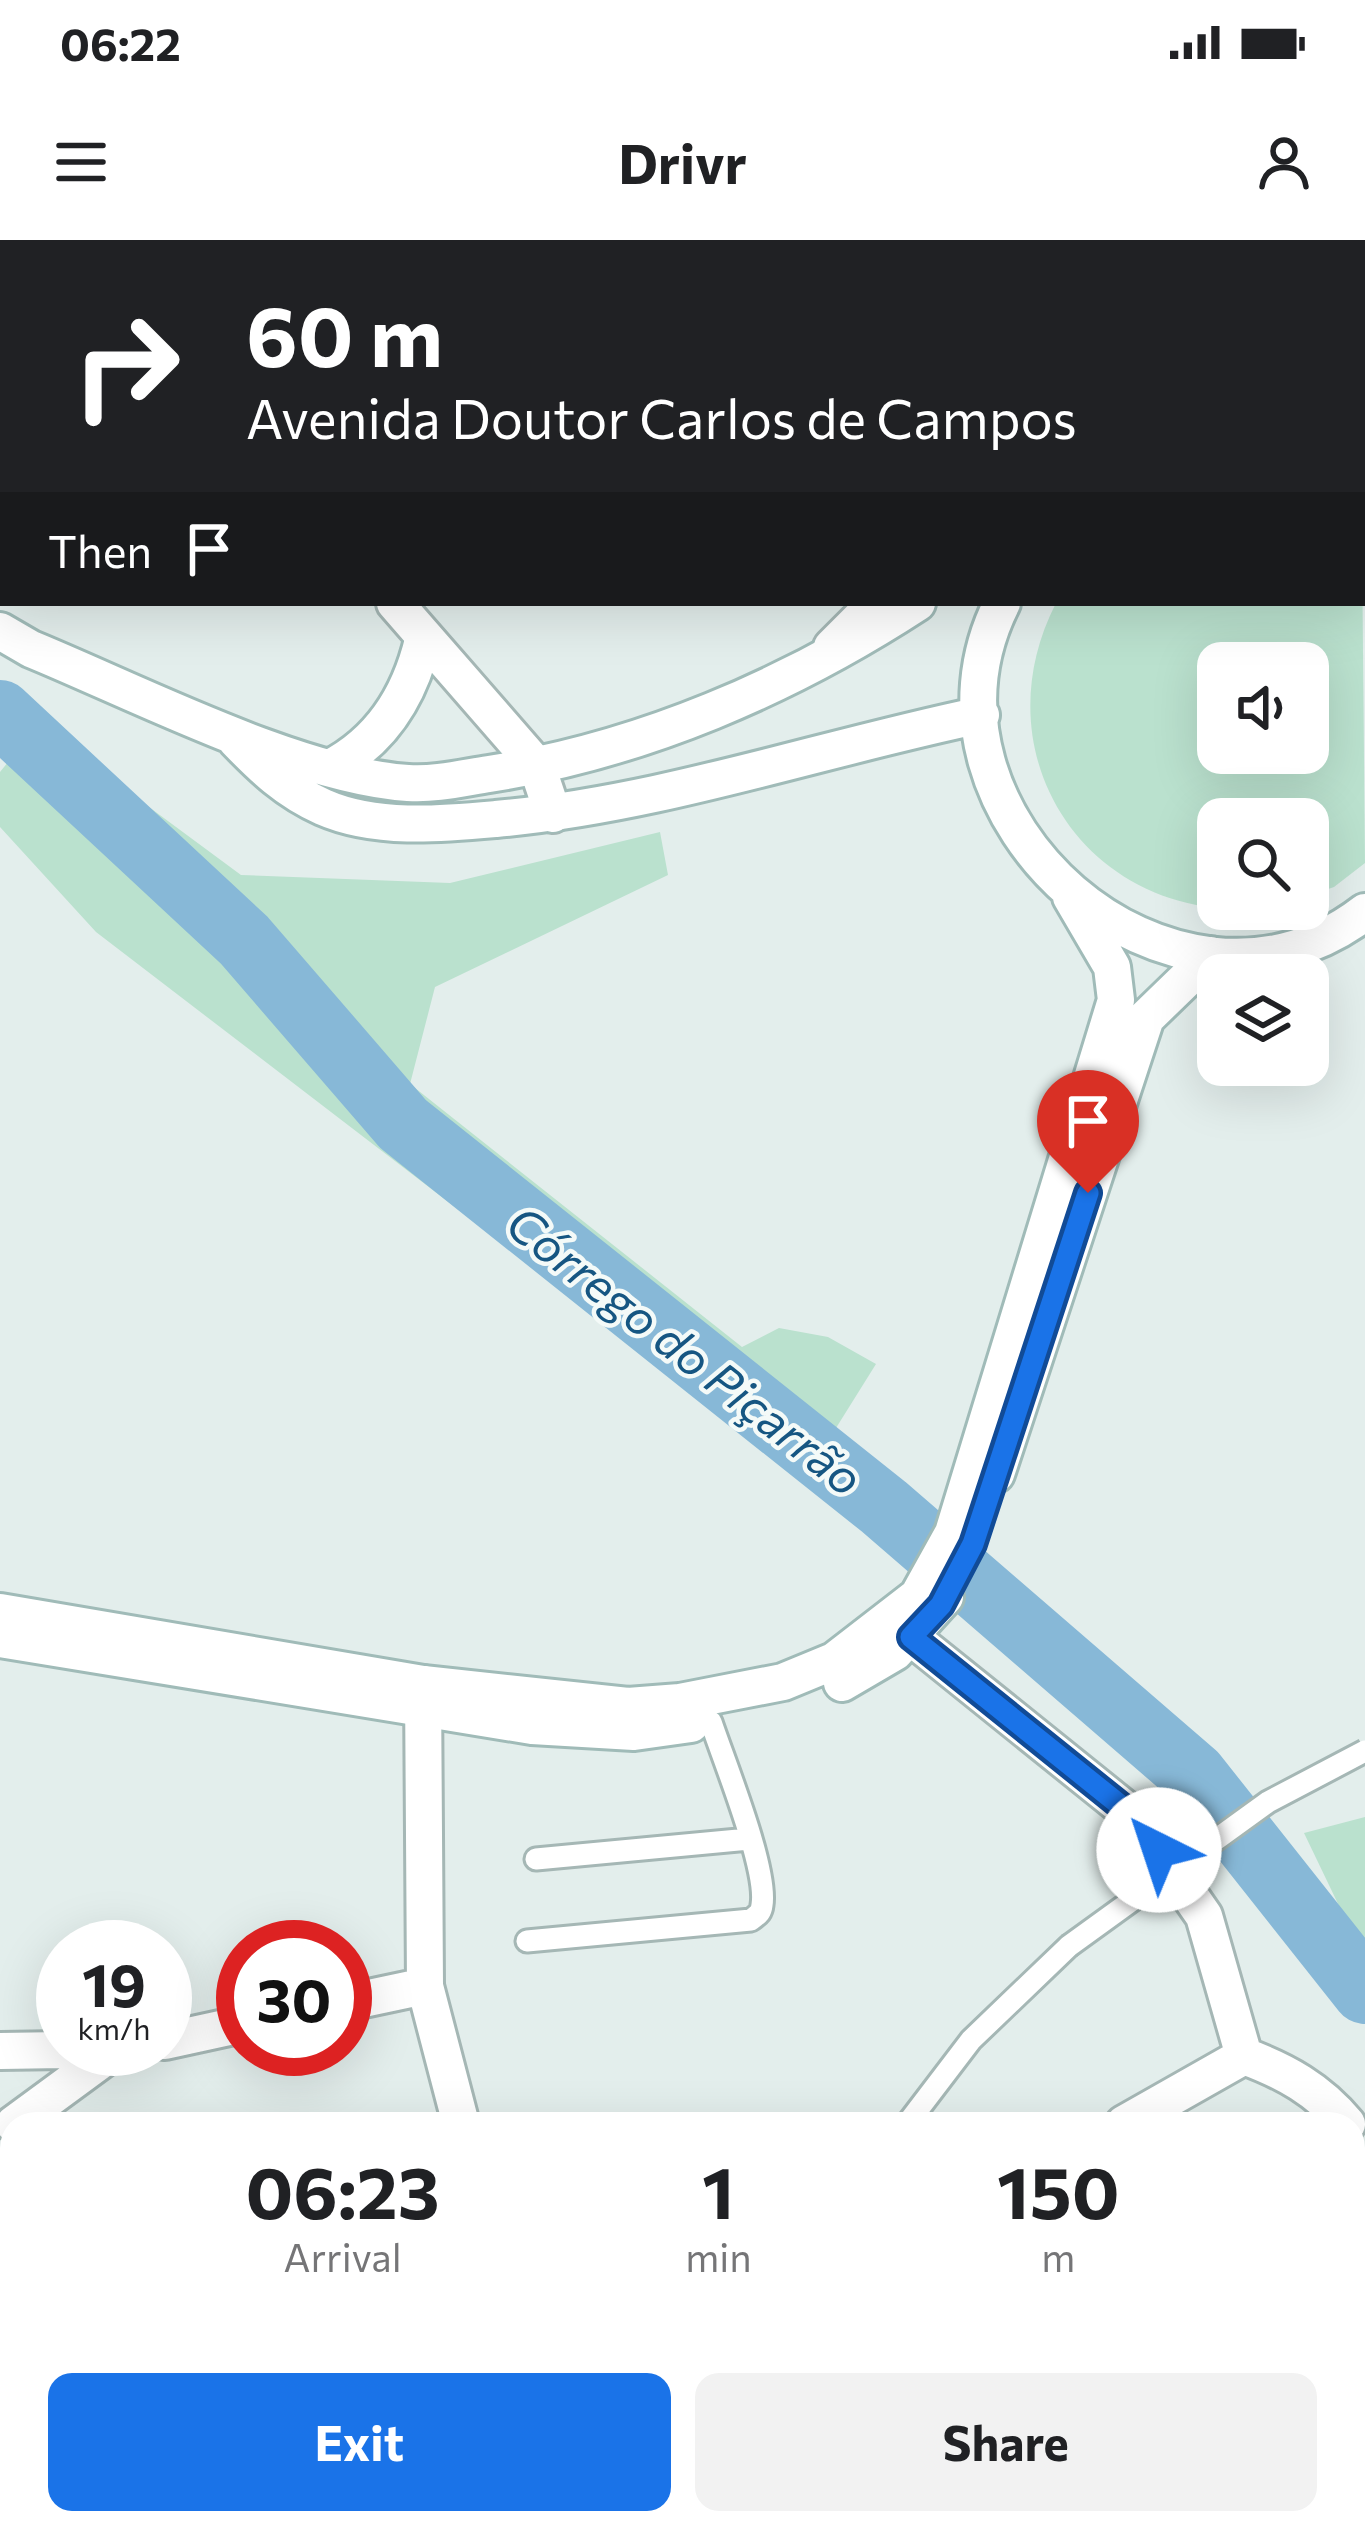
<!DOCTYPE html>
<meta charset="utf-8">
<style>
body{margin:0;font-family:Commissioner,sans-serif;background:#f2f2f2;color:#202124;height:100vh;display:flex;flex-direction:column;font-size:45px;white-space:nowrap}
*{box-sizing:border-box;margin:0}
p{font-size:39px;color:#757577}
.icon{flex:none;width:66px;height:66px;fill:none;stroke:currentColor;stroke-width:2;stroke-linecap:round;stroke-linejoin:round}
.map{position:relative;flex:1;overflow:hidden}
.drawer{position:absolute;left:0px;top:1872px;width:1365px;height:423px;display:flex;flex-direction:column;background:#fff;border-radius:36px 36px 0 0;box-shadow:0 12px 48px #0002}
.drawer>*{flex:none}
.banner{position:absolute;left:0px;top:0px;width:1365px;height:366px;box-shadow:0 12px 48px #0002;background:#202124;color:#fff;overflow:hidden}
.buttons{position:absolute;left:1197px;top:402px;display:grid;gap:24px}
.buttons a{display:grid;place-items:center;width:132px;height:132px;border-radius:24px;background:#fff;box-shadow:0 12px 48px #0002;font-size:60px}
.speed{position:absolute;left:36px;top:1680px;display:flex;gap:24px;font-size:60px;font-weight:700;text-align:center}
.speed>*{display:grid;place-content:center;width:156px;height:156px;border-radius:50%;background:#fff;box-shadow:0 12px 48px #0002;line-height:1}
.speed small{font-size:30px;font-weight:400}
.speed .limit{border:18px solid #d22;background:#fff;color:#111}
.pin{position:absolute;display:grid;place-items:center;width:102px;height:102px;color:#fff;margin:-123px -51px;border-radius:50% 50% 50% 0;rotate:-45deg;box-shadow:0 0 12px #0007}
.pin .icon{rotate:45deg}
.me{position:absolute;width:132px;margin:-66px;rotate:319deg;stroke-linejoin:round;filter:drop-shadow(0 0 9px #0008)}
.turn{display:flex;align-items:center;gap:42px;height:252px;padding:0 48px;font-size:54px}
.turn .icon{width:156px;height:156px;stroke-width:2.5}
.turn b{display:block;font-size:84px;line-height:102px}
.then{display:flex;align-items:center;height:114px;padding:0 48px;background:#0003;gap:24px;font-size:45px}
.eta{display:flex;justify-content:space-evenly;align-items:center;height:204px;text-align:center}
.eta b{font-size:72px;font-weight:700;line-height:84px}
.button{display:flex;gap:24px;margin-top:auto;padding:24px 48px}
.button a{flex:1;height:138px;border-radius:24px;background:#1a73e8;color:#fff;font-size:48px;font-weight:700;line-height:138px;text-align:center}
.button a+a{background:#f2f2f2;color:#202124}
.status{display:flex;justify-content:space-between;align-items:center;height:84px;padding:0 60px;background:#fff;direction:ltr}
.status svg{height:33px;fill:currentColor}
header{display:flex;justify-content:space-between;align-items:center;height:156px;padding:0 48px;background:#fff;font-size:54px;font-weight:700}
.map>svg:first-child{display:block}
</style>
<div class="status"><b>06:22</b><svg viewBox="0 0 49 12"><path d="M0 12V9h3v3zM5 12V6h3v6zM10 12V3h3v9zM15 12V0h3v12zM26 1h20v11H26zM47 4h2v5h-2z"/></svg></div>
<header><svg class="icon" aria-label="menu" viewBox="0 0 24 24"><path d="M4 6h16M4 12h16M4 18h16"/></svg>Drivr<svg class="icon" aria-label="person" viewBox="0 0 24 24"><circle cx="12" cy="8" r="4"/><path d="M4 21q1-7 8-7t8 7"/></svg></header>
<div class="map">
<svg width="1365" height="2293" viewBox="0 0 1365 2293">
<rect width="100%" height="100%" fill="#e3eeec"/>
<path fill="#bae1ce" fill-rule="evenodd" d="M1362,305L1365,623L1334,647L1308,656V579H1218V669H1253C1084,677 979,513 1056,363H1362ZM1218,423H1308V513H1218Z
M38,485L241,635L450,643L660,592L668,635L435,747L410,844L742,1107L779,1088L828,1097L876,1124L806,1236L96,692L0,587V532Z
M1365,1577V1720L1304,1593Z"/>
<g fill="none" stroke-linecap="round" stroke-linejoin="round">
<path stroke="#87b8d7" stroke-width="10" d="M1362,28L1365,21"/>
<path stroke="#87b8d7" stroke-width="66" d="M0,473L244,700L403,884L884,1267L1194,1535L1365,1751"/>
<defs>
<path id="lane" d="M536,1619L749,1599
M527,1701L751,1680C757,1675 761,1674 762,1665C768,1629 724,1521 711,1482
M907,1884L971,1800L1069,1706
M1353,1991L1365,2011
M734,2293L736,2283"/>
<path id="street" d="M43,0L48,3
M1099,3L1101,0
M395,363L537,526L553,574
M832,407L876,363
M911,1397L1136,1578L1204,1676L1244,1816
M423,1444L425,1746L461,1884
M345,1763L425,1746
M165,1801L243,1784
M0,1811L125,1809
M1244,1816C1285,1831 1319,1850 1347,1884
M14,1884L112,1812
M1124,1884L1244,1816
M0,2237L12,2233
M352,2283L364,2293
M535,2283L536,2293
M1163,2283L1170,2293
M988,2293L991,2283"/>
<path id="secondary" d="M1362,251L1365,254
M1002,363C895,575 1174,819 1365,672
M0,391L31,409C136,452 298,536 408,543C434,545 463,538 489,534C642,510 788,447 917,363
M236,500C263,528 287,551 323,567C375,590 440,584 496,579C662,564 818,509 981,475
M330,528C382,501 410,455 423,400
M996,1234L1146,778L1211,715
M0,1372L423,1444L628,1466L680,1462L783,1442L834,1421L918,1356L953,1293L1116,760L1112,727L1071,657
M0,1399L532,1486L634,1492L691,1484
M842,1443L895,1412L945,1357"/>
</defs>
<use href="#lane" stroke="#a5b7b5" stroke-width="27"/>
<use href="#street" stroke="#a5b7b5" stroke-width="42"/>
<use href="#secondary" stroke="#a0bbb8" stroke-width="42"/>
<use href="#lane" stroke="#fff" stroke-width="21"/>
<use href="#street" stroke="#fff" stroke-width="36"/>
<use href="#secondary" stroke="#fff" stroke-width="36"/>
<defs>
<path id="lane-bridge" d="M1069,1706L1268,1562L1365,1511"/>
</defs>
<use href="#lane-bridge" stroke="#a5b7b5" stroke-width="27" stroke-linecap="butt"/>
<use href="#lane-bridge" stroke="#fff" stroke-width="21"/>
</g>
<g fill="none" stroke-linecap="round" stroke-linejoin="round">
<defs>
<path id="route" d="M1088,953L973,1304L941,1365L911,1397L1136,1578L1159,1610"/>
</defs>
<use href="#route" stroke="#114b97" stroke-width="30"/>
<use href="#route" stroke="#1a73e8" stroke-width="21"/>
</g>
<g text-anchor="middle" dominant-baseline="central" stroke-width="9" stroke-linejoin="round" paint-order="stroke">
<g font-size="48" font-style="italic" fill="#165682" stroke="#f4faf8">
<text transform="translate(686 1109) rotate(38)">Córrego do Piçarrão</text>
</g>
</g>
</svg>
<div class="buttons">
<a><svg class="icon" aria-label="sound" viewBox="0 0 24 24"><path d="M4 9h4l5-4v14l-5-4H4zM17 9q2 3 0 6"/></svg></a>
<a><svg class="icon" aria-label="search" viewBox="0 0 24 24"><circle cx="10" cy="10" r="6"/><path d="M15 15l6 6"/></svg></a>
<a><svg class="icon" aria-label="layers" viewBox="0 0 24 24"><path d="M12 4l9 5-9 5-9-5zM3 14l9 5 9-5"/></svg></a>
</div>
<div class="speed"><div>19<small>km/h</small></div><div class="limit">30</div></div>
<div class="pin" style="left:1088px;top:953px;background:#d93025"><svg class="icon" aria-label="arrive" viewBox="0 0 24 24"><path d="M6 21V4h12l-3 4 3 4H6"/></svg></div>
<svg class="me" style="left:1159px;top:1610px" viewBox="-20 -20 40 40"><circle r="19" fill="#fff"/><path d="M0-13L10 11 0 6-10 11z" fill="#1a73e8"/></svg>
<div class="banner">
<div class="turn"><svg class="icon" aria-label="right" viewBox="0 0 24 24"><path d="M7 20v-9h11M14 6l5 5-5 5"/></svg><div><b>60 m</b>Avenida Doutor Carlos de Campos</div></div>
<div class="then">Then<svg class="icon" aria-label="arrive" viewBox="0 0 24 24"><path d="M6 21V4h12l-3 4 3 4H6"/></svg></div>
</div>
<section class="drawer">
<div class="eta">
<div><b>06:23</b><p>Arrival</p></div>
<div><b>1</b><p>min</p></div>
<div><b>150</b><p>m</p></div>
</div>
<div class="button"><a>Exit</a><a>Share</a></div>
</section>
</div>
